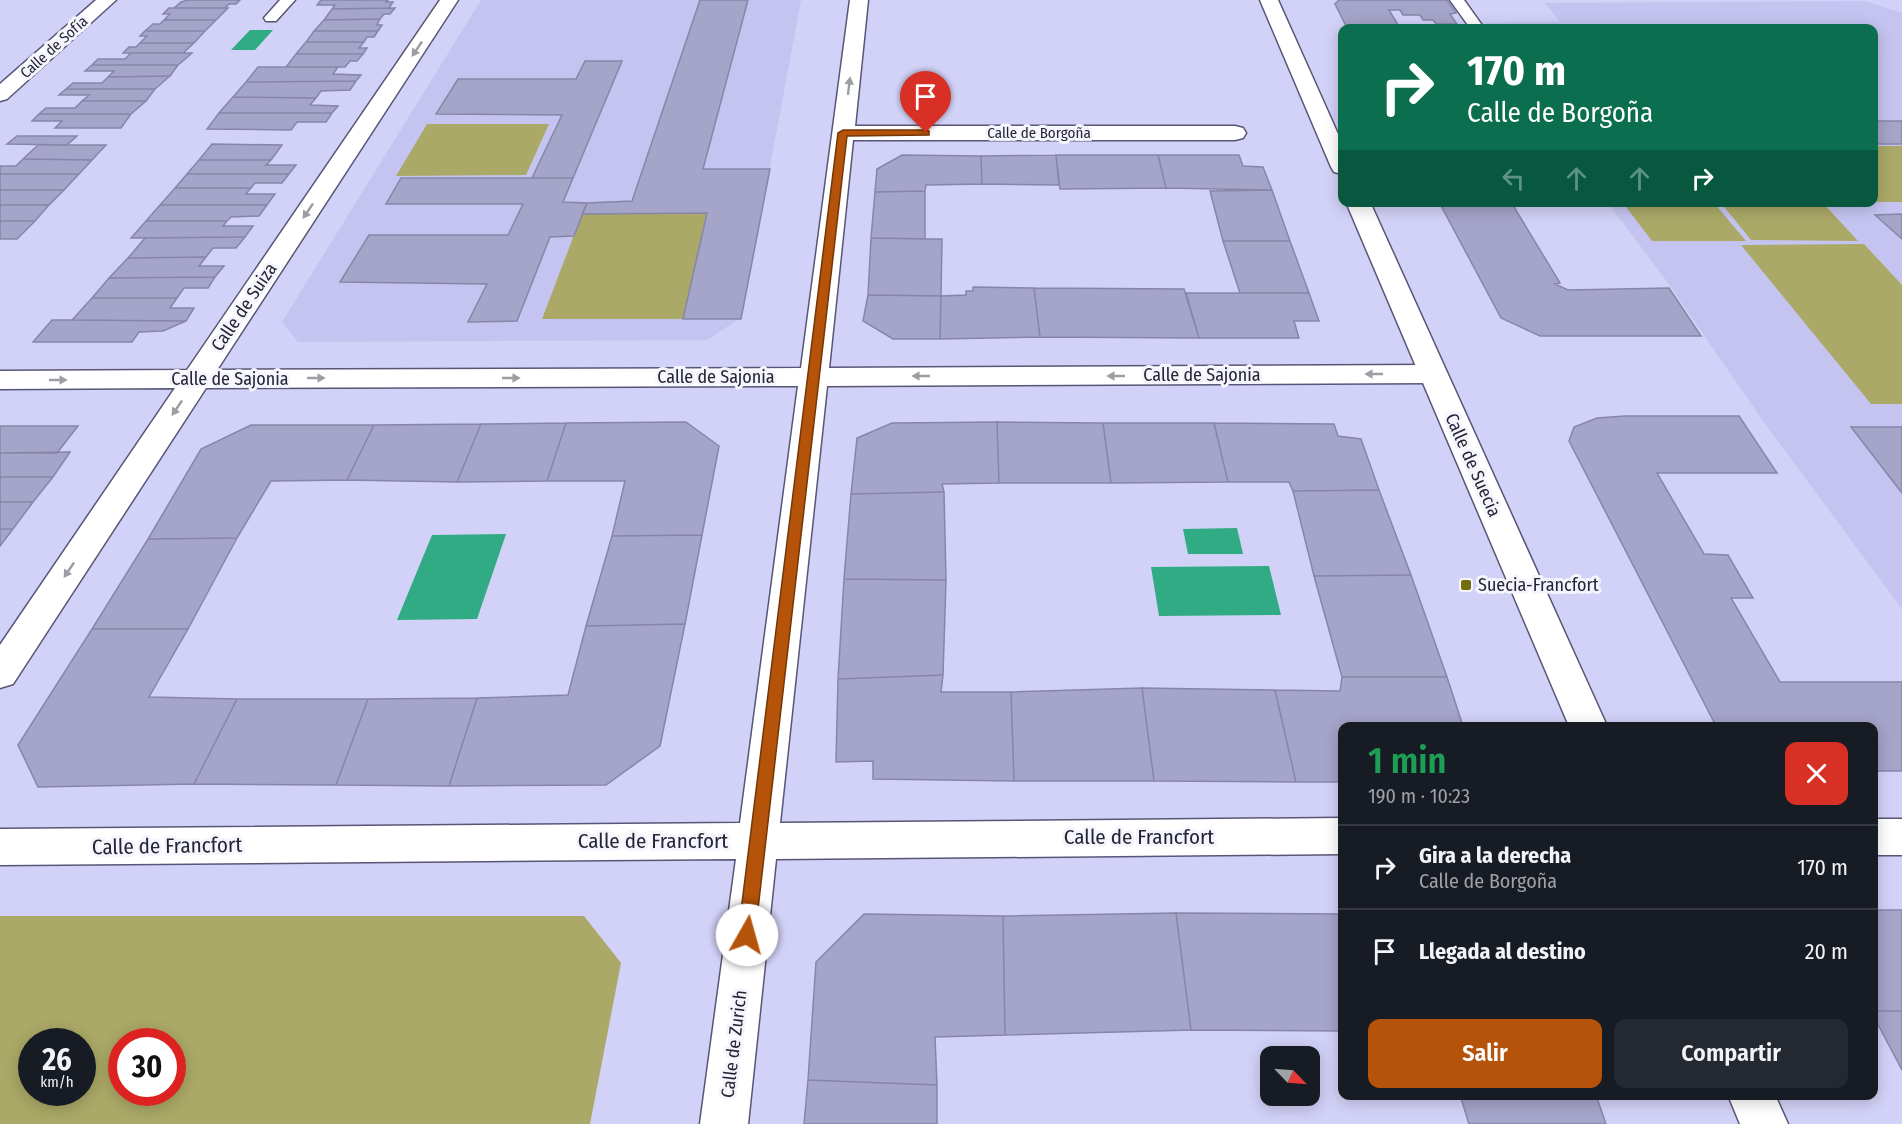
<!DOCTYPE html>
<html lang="es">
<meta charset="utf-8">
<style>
body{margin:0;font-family:"Fira Sans Condensed",sans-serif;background:#242831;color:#f1f3f6;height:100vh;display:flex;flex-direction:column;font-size:22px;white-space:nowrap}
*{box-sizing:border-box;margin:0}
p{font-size:20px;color:#9ea1a6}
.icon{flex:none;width:33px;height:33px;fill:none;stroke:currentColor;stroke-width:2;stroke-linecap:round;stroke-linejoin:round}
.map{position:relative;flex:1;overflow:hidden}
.sheet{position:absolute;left:1338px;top:722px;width:540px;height:378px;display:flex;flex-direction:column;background:#171b24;border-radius:12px;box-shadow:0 3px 15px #0003}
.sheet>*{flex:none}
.guide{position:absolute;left:1338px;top:24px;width:540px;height:183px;border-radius:12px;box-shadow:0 3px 15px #0003;background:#0b6e4f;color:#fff;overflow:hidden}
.needle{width:39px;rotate:115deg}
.tools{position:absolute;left:1260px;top:1046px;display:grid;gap:12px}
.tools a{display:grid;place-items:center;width:60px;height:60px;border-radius:12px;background:#171b24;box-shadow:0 3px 15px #0003;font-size:30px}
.speed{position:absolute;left:18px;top:1028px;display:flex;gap:12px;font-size:30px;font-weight:700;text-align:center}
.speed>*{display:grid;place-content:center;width:78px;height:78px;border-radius:50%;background:#171b24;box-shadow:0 3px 15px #0003;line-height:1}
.speed small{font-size:15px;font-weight:400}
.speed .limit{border:9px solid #d22;background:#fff;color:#111}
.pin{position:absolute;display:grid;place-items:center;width:51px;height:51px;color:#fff;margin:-62px -26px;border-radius:50% 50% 50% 0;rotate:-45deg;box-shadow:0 0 6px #0007}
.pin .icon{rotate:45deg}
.me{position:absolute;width:66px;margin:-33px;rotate:7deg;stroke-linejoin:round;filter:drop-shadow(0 0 4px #0008)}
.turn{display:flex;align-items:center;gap:21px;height:126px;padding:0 30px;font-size:27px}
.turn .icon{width:78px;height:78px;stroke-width:2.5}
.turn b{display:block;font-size:42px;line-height:51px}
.lanes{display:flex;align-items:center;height:57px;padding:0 30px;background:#0003;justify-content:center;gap:30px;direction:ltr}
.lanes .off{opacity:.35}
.round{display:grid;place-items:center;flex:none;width:63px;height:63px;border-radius:12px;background:#242831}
.summary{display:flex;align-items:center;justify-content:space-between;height:102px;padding:0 30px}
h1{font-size:36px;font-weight:600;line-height:45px;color:#1e9e55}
.action{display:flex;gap:12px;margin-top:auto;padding:12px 30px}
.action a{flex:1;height:69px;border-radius:12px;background:#b45309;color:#fff;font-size:24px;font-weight:600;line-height:69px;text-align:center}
.action a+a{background:#242831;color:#f1f3f6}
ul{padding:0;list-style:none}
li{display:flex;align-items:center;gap:18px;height:84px;padding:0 30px;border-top:2px solid #363941}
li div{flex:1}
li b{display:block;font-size:22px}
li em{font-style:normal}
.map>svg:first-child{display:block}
</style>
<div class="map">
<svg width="1902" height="1124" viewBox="0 0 1902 1124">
<rect width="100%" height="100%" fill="#d2d1f7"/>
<path fill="#c5c4f1" d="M481,0H801L742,317L707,340L298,342L282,322Z
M1865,1L1902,13V609L1763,421L1668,283L1608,203L1874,202V28H1489L1486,23L1560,22L1545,3Z"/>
<path fill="#aba967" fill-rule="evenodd" d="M427,124H549L526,175L396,176Z
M1874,146H1902V202H1874Z
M1623,203H1714L1746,241H1652Z
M1721,203H1823L1858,241L1751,240Z
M707,213L683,319H542L582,214Z
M1864,244L1902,285V404H1871L1741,245Z
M0,916H584L621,963L590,1124H0ZM32,1041H82V1092H32ZM122,1041H172V1092H122Z"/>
<path fill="#31ab83" d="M250,30H273L255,50H231Z
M1237,528L1243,554H1188L1183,529Z
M506,534L477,619L397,620L432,535Z
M1269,566L1281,615L1159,616L1151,567Z"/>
<path fill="#a5a4c9" stroke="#8786a9" stroke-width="1.5" d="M188,0H240L236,4H229L225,8H174L181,2Z
M321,0H388L386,2H393L389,8L332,9L335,5H317Z
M700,0H748L703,169H770L741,319H683L707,213L582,214L587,203L632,201Z
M1339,0H1447L1456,13L1450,14L1457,24H1436L1433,20H1423L1420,15H1403L1400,10H1389L1400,28H1347L1335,4Z
M169,8H228L216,20H164L170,14H163Z
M395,8L390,14H384L380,19L324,20L332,9Z
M380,19L377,25H382L378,31H314L324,20Z
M164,20H216L205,31H145L153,24H160Z
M145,31H205L194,43H140L147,36H140Z
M314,31H378L374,37H367L364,42H306Z
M306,42H364L359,48H367L363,54H296Z
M140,43H194L183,53H123L129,47H136Z
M131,53H192L178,65H92L98,59H125Z
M296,54H363L357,61H350L345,67H286Z
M585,61H622L573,178H532L562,115L436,114L458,79H576Z
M92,65H178L170,76L108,77L114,71H85Z
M258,67H338L333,74L361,75L356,81L246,82Z
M170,76L155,89H66L73,83H102L108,77Z
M356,81L350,90L321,91L316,98L233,97L246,82Z
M66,89H155L146,101H82L89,95H59Z
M233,97L316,98L310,105L338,106L332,113H219Z
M82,101H146L131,114H39L46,108H75Z
M219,113H332L326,122H297L291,130L207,129Z
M39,114H131L121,128H55L62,121H32Z
M1874,121H1902V144H1874Z
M17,136H77L67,145L7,144Z
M212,144L282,145L271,160H199Z
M38,145H106L92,160L23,159Z
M902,155L981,156L982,184L926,185L925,191L875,192L877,169Z
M1056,155H1158L1166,188L1060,189Z
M1056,155L1059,185L982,184L981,156Z
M1158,155H1239L1243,166L1263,167L1272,190L1166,188Z
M23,159L92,160L79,174H0V166H16Z
M199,160H271L266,165H296L289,174H187Z
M0,174H79L64,190H0Z
M187,174H289L282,183H255L251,188H175Z
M401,178H573L563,202L587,203L574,236L550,237L517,321L468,322L487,284L340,282L369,235H508L523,204H386Z
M175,188H251L246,194H275L267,205H160Z
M0,190H64L49,205H0Z
M1272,190L1290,241H1223L1210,191Z
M925,191V239L871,238L875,192Z
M1439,202H1511L1560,283L1555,284L1568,290L1669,288L1701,336H1540L1501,318Z
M0,205H49L35,221H0Z
M160,205H267L259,216L231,217L227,221H146Z
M1902,214V239L1875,215Z
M0,221H35L17,239H0Z
M146,221H227L223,226H253L245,237L131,238Z
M245,237L236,248H213L206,257L128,258L145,238Z
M871,238L942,239L941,296L868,295Z
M1223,241H1290L1309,293H1240Z
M206,257L199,266H224L215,277L109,278L128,258Z
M215,277L208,288H184L177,298H92L109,278Z
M973,287L1034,288L1040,337L940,339L941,296L966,295V291H973Z
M1034,288L1184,289L1199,338L1040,337Z
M1186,293H1309L1319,321H1294L1299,338H1199Z
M868,295L941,296L940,339H893L863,321Z
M92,298H177L170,308H194L186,321L72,320Z
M52,320H72L186,321L163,331L139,332L132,342H33Z
M1625,416H1739L1777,473H1657L1704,554L1728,555L1753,598H1731L1780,682H1902V771H1874V726H1716L1569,441L1574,427L1597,418Z
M686,422L719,446L702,535L612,536L625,481H547L566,423Z
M997,422L1103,423L1111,483H999Z
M997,422L999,483L942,484L944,492L851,494L857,438L892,423Z
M566,423L547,481L457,482L481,424Z
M1103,423H1214L1228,482L1111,483Z
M1214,423L1334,424L1338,436L1361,439L1379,490L1293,491L1289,482H1228Z
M481,424L457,482L347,480L374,425Z
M251,425H374L347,480L271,481L237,538L148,539L201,449Z
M0,426H78L57,453H0Z
M1851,427H1902V493Z
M70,452L53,477H0V453Z
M0,477H53L33,502H0Z
M1379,490L1411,575L1314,576L1293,491Z
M944,492L946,580L844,579L851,494Z
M0,502H33L13,529H0Z
M0,529H13L0,546Z
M702,535L685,624L586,626L612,536Z
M237,538L188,629H92L148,539Z
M1411,575L1447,677H1342L1314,576Z
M844,579L946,580L943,675L838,679Z
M685,624L660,746L606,785L449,786L477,698L568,695L586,626Z
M92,629H188L149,697L237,699L194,784L38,787L18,745Z
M943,675L941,692H1011L1014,781L873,779V761L836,762L838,679Z
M1342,677H1447L1463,726H1342V782H1296L1275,690L1340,691Z
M1142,688L1154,781H1014L1011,692Z
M1142,688L1275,690L1296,782L1154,781Z
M477,698L449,786L336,785L368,699Z
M237,699H368L336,785L194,784Z
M1874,910H1902V1011H1874Z
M1176,913L1191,1030L1005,1035L1003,916Z
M1176,913L1342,914V1031L1191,1030Z
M864,914L1003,916L1005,1035L935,1037L937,1085L808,1080L816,962Z
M1874,1011H1902V1070L1874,1017Z
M808,1080L937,1085V1124H804Z
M1460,1095H1596L1606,1124H1469Z"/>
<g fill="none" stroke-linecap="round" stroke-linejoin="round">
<defs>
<path id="lane" d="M280,0H295L276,21H266L264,18Z
M1450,0H1464L1484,28H1470Z"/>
<path id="street" d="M96,0H116L7,99L0,101V84Z
M440,0H458L217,370L801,368L850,0H868L855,126H1235L1243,128L1246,133L1243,138L1235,140H853L829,368L1432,365L1442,368L1446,374L1442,380L1432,383L827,386L780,823L1342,818V854L776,859L748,1124H700L736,859L0,865V829L740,823L798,386L206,388L13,684L0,688V645L175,388L0,389V371L187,370Z
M1874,819H1902V855H1874Z"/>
<path id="secondary" d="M1260,0H1278L1342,143V174L1334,172L1331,167Z
M1346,202H1370L1607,726H1569Z
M1728,1095H1775L1788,1124H1740Z"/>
</defs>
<use href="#lane" stroke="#575676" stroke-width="3"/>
<use href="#street" stroke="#575676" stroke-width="3"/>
<use href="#secondary" stroke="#575676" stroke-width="3"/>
<use href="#lane" fill="#fff" fill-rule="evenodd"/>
<use href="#street" fill="#fff" fill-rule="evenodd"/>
<use href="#secondary" fill="#fff" fill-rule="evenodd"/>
</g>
<defs><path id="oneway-solid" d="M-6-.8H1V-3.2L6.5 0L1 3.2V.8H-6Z" transform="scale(1.5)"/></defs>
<g fill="#9d9da4">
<use href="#oneway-solid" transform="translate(417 49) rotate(124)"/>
<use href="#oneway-solid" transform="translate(849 86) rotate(-83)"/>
<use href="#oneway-solid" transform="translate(308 211) rotate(124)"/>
<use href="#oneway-solid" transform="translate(1374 374) rotate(180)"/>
<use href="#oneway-solid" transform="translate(921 376) rotate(180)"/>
<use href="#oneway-solid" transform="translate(1116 376) rotate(180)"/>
<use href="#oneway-solid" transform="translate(316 378)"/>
<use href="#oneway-solid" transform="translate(511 378)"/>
<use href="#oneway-solid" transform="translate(58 380)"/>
<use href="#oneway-solid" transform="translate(177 408) rotate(124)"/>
<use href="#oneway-solid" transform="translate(69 570) rotate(124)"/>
</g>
<path fill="#b45309" stroke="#753606" stroke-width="1.5" d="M926,130L929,131V135L847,136L755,935L753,941L747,943L740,941L738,935L838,133L843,130Z"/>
<rect fill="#726e0d" stroke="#f5f5fd" stroke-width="2" x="1460" y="579" width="12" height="12" rx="3"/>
<g text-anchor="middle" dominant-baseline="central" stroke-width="6" stroke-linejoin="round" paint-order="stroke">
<g font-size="15" fill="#262534" stroke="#f5f5fd">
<text transform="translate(54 47) rotate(-42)">Calle de Sofía</text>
<text x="1039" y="133">Calle de Borgoña</text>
</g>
<g font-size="18" fill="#262534" stroke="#f5f5fd">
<text transform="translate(244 307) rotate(-56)">Calle de Suiza</text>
<text x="1202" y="375">Calle de Sajonia</text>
<text x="716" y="377">Calle de Sajonia</text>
<text x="230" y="379">Calle de Sajonia</text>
<text transform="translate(1473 465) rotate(66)">Calle de Suecia</text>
<text transform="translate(734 1044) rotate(-83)">Calle de Zurich</text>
</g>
<g font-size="18" fill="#262534" stroke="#f5f5fd" text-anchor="start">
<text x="1478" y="585">Suecia-Francfort</text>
</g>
<g font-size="21" fill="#262534" stroke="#f5f5fd">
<text x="1139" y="837">Calle de Francfort</text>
<text x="653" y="841">Calle de Francfort</text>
<text transform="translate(167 846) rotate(-1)">Calle de Francfort</text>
</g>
</g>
</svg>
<div class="tools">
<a><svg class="needle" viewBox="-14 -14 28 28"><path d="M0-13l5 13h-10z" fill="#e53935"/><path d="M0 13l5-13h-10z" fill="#9ea1a6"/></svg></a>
</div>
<div class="speed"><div>26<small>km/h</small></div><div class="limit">30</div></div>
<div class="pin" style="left:926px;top:133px;background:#d93025"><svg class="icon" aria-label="arrive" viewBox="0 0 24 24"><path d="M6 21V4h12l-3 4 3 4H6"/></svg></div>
<svg class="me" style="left:747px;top:935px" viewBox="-20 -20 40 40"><circle r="19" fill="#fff"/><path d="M0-13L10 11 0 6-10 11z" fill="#b45309"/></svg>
<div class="guide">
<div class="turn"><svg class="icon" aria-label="right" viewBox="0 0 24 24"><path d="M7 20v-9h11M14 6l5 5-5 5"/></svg><div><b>170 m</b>Calle de Borgoña</div></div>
<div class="lanes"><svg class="icon off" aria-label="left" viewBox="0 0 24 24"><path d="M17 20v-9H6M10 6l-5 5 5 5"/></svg><svg class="icon off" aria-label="ahead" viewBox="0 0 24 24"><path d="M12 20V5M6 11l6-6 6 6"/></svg><svg class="icon off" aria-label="ahead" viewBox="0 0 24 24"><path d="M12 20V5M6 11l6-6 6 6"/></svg><svg class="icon" aria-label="right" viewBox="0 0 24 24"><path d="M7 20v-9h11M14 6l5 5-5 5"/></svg></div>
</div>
<section class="sheet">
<div class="summary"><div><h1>1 min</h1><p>190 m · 10:23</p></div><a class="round" style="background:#d93025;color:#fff"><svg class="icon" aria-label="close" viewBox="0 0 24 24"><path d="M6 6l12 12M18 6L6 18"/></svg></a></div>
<ul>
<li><svg class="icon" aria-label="right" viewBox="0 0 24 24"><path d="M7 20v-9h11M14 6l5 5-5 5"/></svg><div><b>Gira a la derecha</b><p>Calle de Borgoña</p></div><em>170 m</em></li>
<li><svg class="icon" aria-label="arrive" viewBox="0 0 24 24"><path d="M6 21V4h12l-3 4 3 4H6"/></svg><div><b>Llegada al destino</b></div><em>20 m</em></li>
</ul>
<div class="action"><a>Salir</a><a>Compartir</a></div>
</section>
</div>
